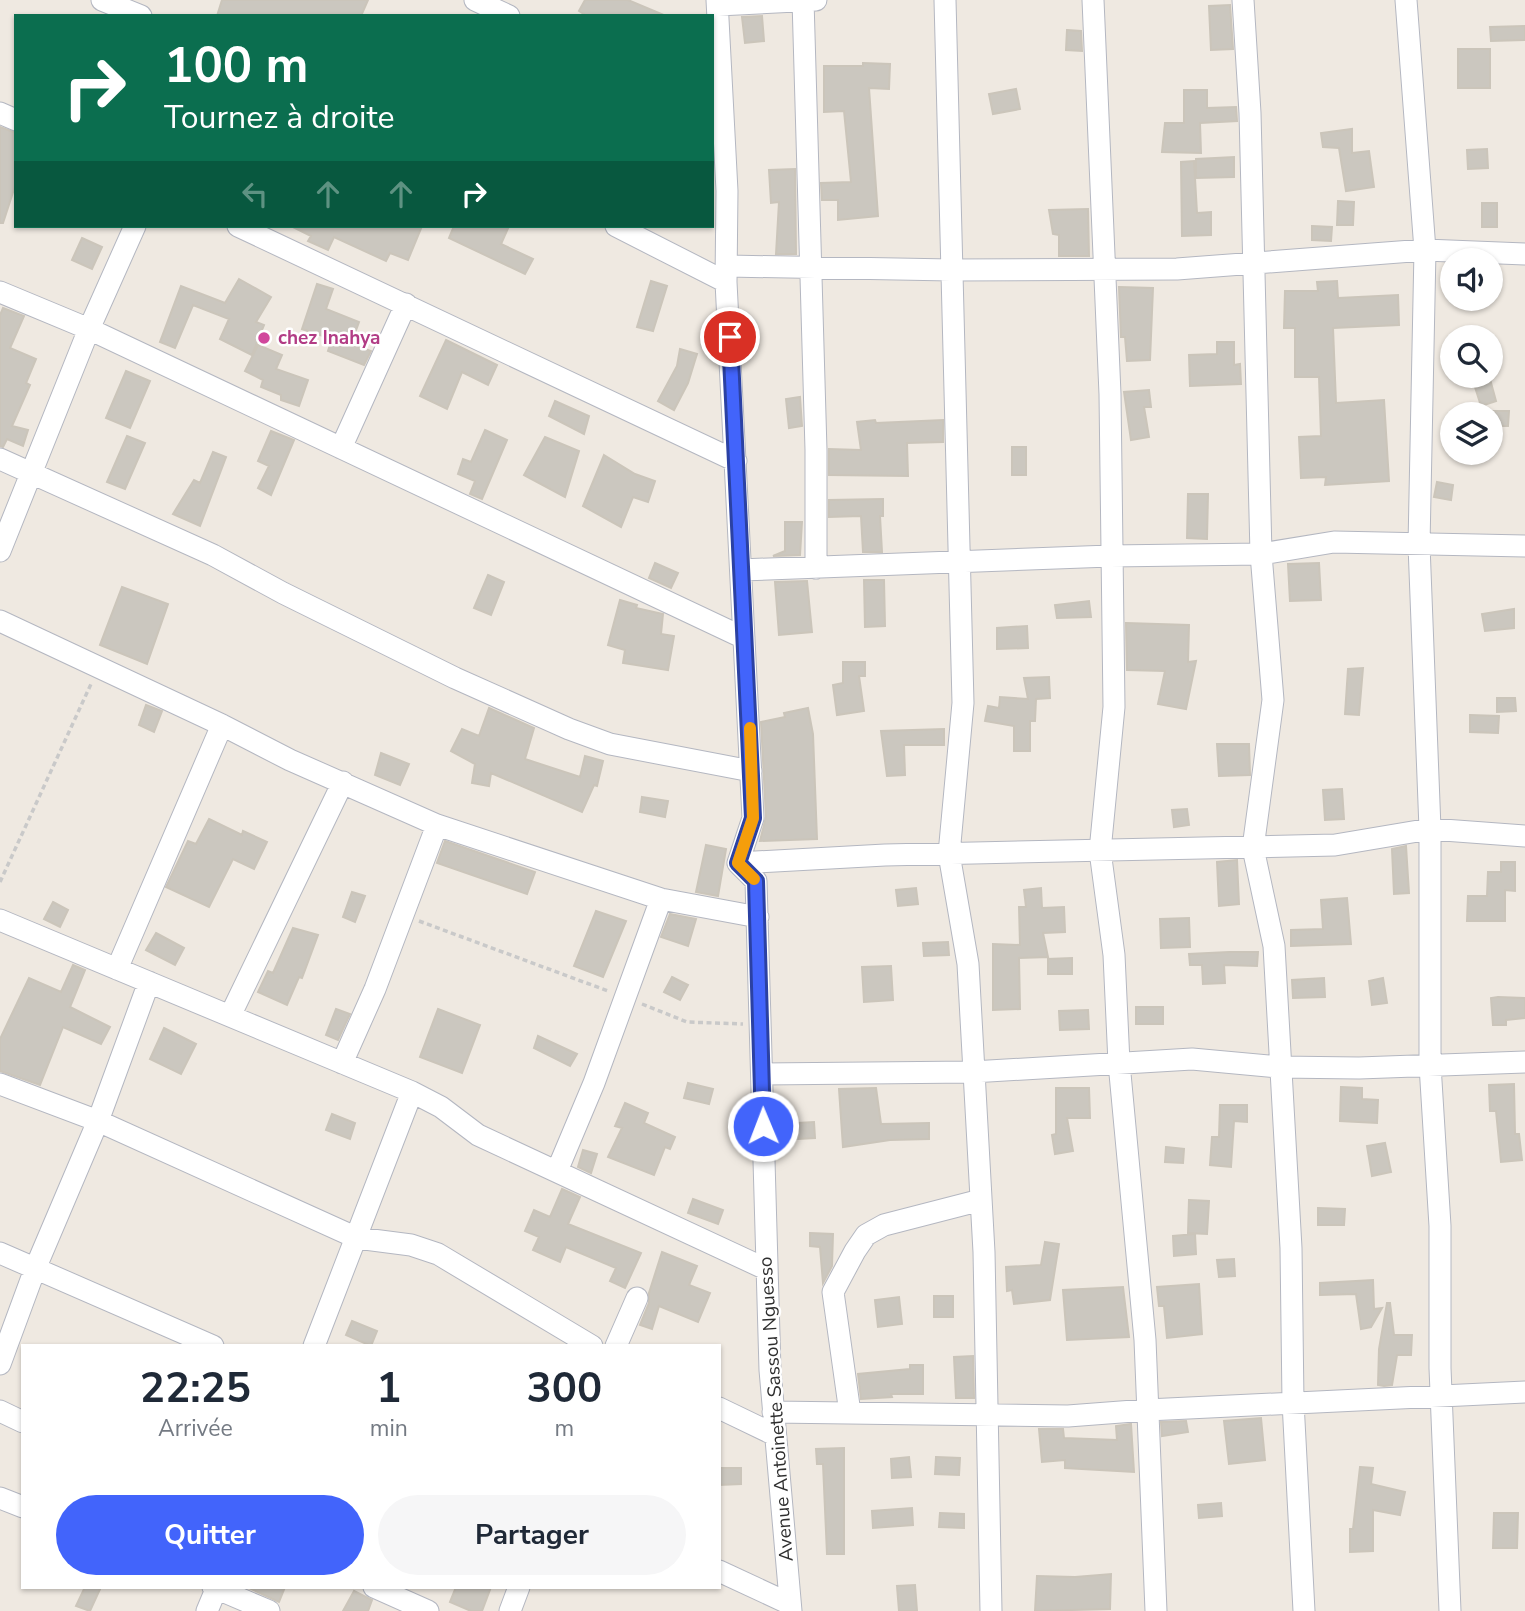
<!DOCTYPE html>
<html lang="fr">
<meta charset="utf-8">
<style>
body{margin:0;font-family:"Nunito Sans",sans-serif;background:#f6f6f7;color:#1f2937;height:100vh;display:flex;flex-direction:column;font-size:26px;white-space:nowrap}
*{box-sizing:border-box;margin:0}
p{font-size:23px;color:#747a83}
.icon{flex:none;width:38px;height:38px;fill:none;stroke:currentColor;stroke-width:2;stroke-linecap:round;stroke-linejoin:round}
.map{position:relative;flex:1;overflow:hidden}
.sheet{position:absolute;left:21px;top:1344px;width:700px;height:245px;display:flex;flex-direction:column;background:#fff;border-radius:0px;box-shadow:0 2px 5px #0004}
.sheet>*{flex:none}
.top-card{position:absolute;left:14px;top:14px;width:700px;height:214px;border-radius:0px;box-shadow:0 2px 5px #0004;background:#0b6e4f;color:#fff;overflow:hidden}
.buttons{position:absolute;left:1440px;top:248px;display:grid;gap:14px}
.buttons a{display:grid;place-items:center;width:63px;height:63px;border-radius:50%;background:#fff;box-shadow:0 2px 5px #0004;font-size:35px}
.pin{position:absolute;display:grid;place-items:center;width:60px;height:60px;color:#fff;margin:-30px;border:4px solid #fff;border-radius:50%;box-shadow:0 2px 7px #0007}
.me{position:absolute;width:77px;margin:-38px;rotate:359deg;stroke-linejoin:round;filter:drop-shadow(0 0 5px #0008)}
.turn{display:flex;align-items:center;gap:24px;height:147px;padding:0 35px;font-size:32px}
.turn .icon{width:91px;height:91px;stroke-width:2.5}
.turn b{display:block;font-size:49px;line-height:60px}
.lanes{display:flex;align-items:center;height:66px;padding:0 35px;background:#0003;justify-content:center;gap:35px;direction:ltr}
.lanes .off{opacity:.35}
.eta{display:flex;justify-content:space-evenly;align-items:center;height:119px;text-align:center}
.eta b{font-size:42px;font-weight:700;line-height:49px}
.primary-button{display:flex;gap:14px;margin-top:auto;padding:14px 35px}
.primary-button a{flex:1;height:80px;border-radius:42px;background:#4264fb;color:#fff;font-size:28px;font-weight:700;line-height:80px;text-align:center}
.primary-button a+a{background:#f6f6f7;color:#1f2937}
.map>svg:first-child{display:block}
</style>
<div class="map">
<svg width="1525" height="1611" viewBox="0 0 1525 1611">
<rect width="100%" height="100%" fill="#efe9e1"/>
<path fill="#cbc7bf" stroke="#cbc5ba" stroke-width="2" d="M222,0H368L361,16H217Z
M585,0H628L666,16H587L579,11Z
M1230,5L1233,49L1211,50L1209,6Z
M762,16L764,41L745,43L742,17Z
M1525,26V40L1491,41L1490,27Z
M1067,30L1081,31L1082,51L1066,50Z
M1458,49H1490V88H1458Z
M863,63L890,64L889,89L869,88L878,216L838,220V200H822L821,183L851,182L844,111L824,112V66H863Z
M1016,89L1020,109L993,114L989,94Z
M1184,90H1207V108L1236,107L1237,121L1200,123L1201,153L1162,152L1165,123H1184Z
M0,127L16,133V183L3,223H0Z
M1352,129V153L1369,151L1374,187L1346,191L1339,148L1323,147L1321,133Z
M1487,149L1488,168L1468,169L1467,150Z
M1234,157V177L1196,178V159Z
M1194,161L1197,213L1211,212V235L1182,236L1181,162Z
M795,169L796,254H776L779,202L771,203L769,170Z
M1338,201L1354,202L1353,225H1337Z
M1482,203H1497V227H1482Z
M1088,209L1089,256H1059V235L1053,234L1049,210Z
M291,226H422L408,260L390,253L386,261L334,237L328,250L308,241L311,236Z
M454,226H509L501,244L533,259L525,274L449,238Z
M1312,226L1332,227L1331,241L1312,240Z
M82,238L102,247L92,269L72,260Z
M239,279L271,297L256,322L264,325L252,355L220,339L229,319L193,305L175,348L160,342L181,286L225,303Z
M651,281L667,286L653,331L637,327Z
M1337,281L1338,298L1398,295L1399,325L1333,328L1336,403L1384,400L1389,481L1325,485L1326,477L1301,478L1299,437L1321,436L1319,377H1295V328H1284L1285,291H1318L1317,282Z
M317,284L333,289L326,309L359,322L351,344L371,351L364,365L328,351L332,339L302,329Z
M1119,287L1153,288L1150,360L1127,361L1125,337H1121Z
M3,308L24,316L10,348L36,359L26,383L30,385L12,426L28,430L23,446L7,439L3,447L0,446V315Z
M446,340L497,365L488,385L462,372L447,409L420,396Z
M1217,342H1234V365L1240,364L1241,384L1190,386L1189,355L1217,354Z
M258,345L282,355L276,369L308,380L299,406L281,400V395L261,387L263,380L245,371Z
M680,349L697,354L688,383L674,410L658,401L677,366Z
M126,371L150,381L130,428L106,418Z
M1490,379L1496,401L1481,406L1474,384Z
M1149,390L1151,407H1144L1149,437L1131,440L1124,392Z
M800,397L802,426L789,428L786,399Z
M555,401L589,416L584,434L549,416Z
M1491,411H1509L1508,426H1491Z
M875,420L876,423L943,420V442L907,443L908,476L829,475V449L861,450L857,422Z
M485,430L507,440L482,499L470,494L475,481L458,474L463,459L471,462Z
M271,431L294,440L271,495L258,488L269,466L258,461Z
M127,436L145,443L125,489L107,482Z
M545,437L579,451L565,497L524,475Z
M1012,447H1026V475H1012Z
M213,452L226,457L200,526L173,514L194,480L200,483Z
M604,455L635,474L655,481L648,502L633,497L621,527L583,506Z
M1437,482L1453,485L1451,500L1434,497Z
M1188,494H1208L1207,539L1187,538Z
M883,499V516H880L882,552H863L861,516L829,517V500Z
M785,522H802L800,555L773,556L785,551Z
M655,563L678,573L671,588L649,578Z
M1319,563L1321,600L1290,601L1288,564Z
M488,575L504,582L491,615L474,608Z
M864,580H884L885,626L865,627Z
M807,581L812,632L779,635L775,582Z
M122,587L168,604L147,664L100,645Z
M620,600L637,605L636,608L663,614L661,634L674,636L668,670L623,663L625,650L608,645Z
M1089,601L1091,617L1057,618L1055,605Z
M1514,609V628L1485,631L1482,614Z
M1126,623L1189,625L1188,662L1196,661L1186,709L1158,704L1165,671L1127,670Z
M1027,626L1028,648L997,649V628Z
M843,662H865V676H859L864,711L837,715L833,685L843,683Z
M1363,668L1359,715L1345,714L1348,669Z
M1049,677L1050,698L1036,699L1035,721H1030V751H1014V726L985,721L988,706L999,708L1000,697L1028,699L1024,678Z
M1497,698H1515L1516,711L1497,712Z
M146,705L162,711L154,732L139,725Z
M489,708L534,728L525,759L580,777L585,756L603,761L597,786L594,785L582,812L491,773L489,786L472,783L475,764L451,751L462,729L479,736Z
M808,708L813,734L817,839L760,841L766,817L761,722L785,717L784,713Z
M1470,715L1499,716L1498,733L1470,732Z
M944,729V745H904L905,775L887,776L881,731Z
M1217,744H1249L1250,775L1219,776Z
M381,753L409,764L400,785L375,775Z
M1342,789L1344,819L1325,820L1323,790Z
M642,797L668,801L665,817L640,812Z
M1187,809L1189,825L1174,827L1172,810Z
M209,819L242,835L243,831L267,842L254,869L233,859L209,907L166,887L188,841L196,844Z
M445,841L535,872L527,894L437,863Z
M706,845L726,849L718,896L696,892Z
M1406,846L1409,893L1394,894L1392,849Z
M1237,860L1239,904L1219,906L1217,862Z
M1501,862H1515V891L1505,890V921H1467L1468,896H1487L1488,872H1501Z
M916,888L918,904L898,906L896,890Z
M1041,888L1042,908L1064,907L1065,932L1043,933L1048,957L1019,958L1020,1009L993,1010V944L1020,945L1019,907H1026L1024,890Z
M352,892L365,896L355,922L343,917Z
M1347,898L1351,944L1291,946V930L1323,929L1321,900Z
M53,902L68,910L60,927L44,919Z
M596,911L626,921L603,977L574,966Z
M670,914L696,919L688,946L661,937Z
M1189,918L1190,947L1161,948L1160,919Z
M293,928L318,935L302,978L299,977L287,1005L258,992L268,971L273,973Z
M156,933L184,948L175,965L146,950Z
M948,942L949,955L924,956L923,943Z
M1229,952H1258L1257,966L1224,965L1225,983L1203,984L1202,965H1190L1189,954Z
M1072,958V974H1048V959Z
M73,965L85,970L70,1007L110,1027L101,1044L63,1027L40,1085L0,1071V1039L29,978L61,992Z
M891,966L893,1000L864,1002L862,967Z
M672,977L688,985L680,1000L664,992Z
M1324,978L1325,997L1293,998L1292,980Z
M1383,978L1387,1003L1372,1005L1369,981Z
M1498,997L1525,998V1018L1506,1020V1025H1493L1491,998Z
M1136,1007H1163V1024H1136Z
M336,1009L350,1014L338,1040L326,1035Z
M438,1009L480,1025L462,1073L420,1057Z
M1088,1010L1089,1029L1060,1030L1059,1011Z
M164,1028L196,1044L181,1074L150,1059Z
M538,1036L577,1054L570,1066L534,1048Z
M688,1083L713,1089L709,1104L684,1098Z
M1514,1084L1515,1134H1519L1522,1160L1501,1162L1496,1111H1490L1489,1085Z
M1341,1087L1362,1088V1099L1378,1100L1377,1123L1340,1121Z
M876,1088L881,1124L929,1123V1139L890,1140L843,1147L839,1089Z
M1056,1088H1089L1090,1118H1067L1073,1151L1055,1154L1052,1135L1056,1134Z
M625,1103L648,1113L644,1123L675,1137L670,1149L665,1147L654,1175L608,1157L622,1128L615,1126Z
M1220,1105H1247V1122L1234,1121L1231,1167L1210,1165L1212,1137H1219Z
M332,1114L355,1123L350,1139L326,1130Z
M814,1122L815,1138L780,1140L779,1124Z
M1385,1143L1391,1172L1372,1176L1367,1146Z
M1166,1147L1184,1149L1183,1163L1165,1162Z
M583,1150L597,1154L591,1173L578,1167Z
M562,1189L580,1197L568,1224L641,1253L625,1288L610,1281L616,1268L566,1247L560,1262L533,1250L539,1237L525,1231L534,1210L550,1217Z
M693,1199L723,1210L718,1224L688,1213Z
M1189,1200L1209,1201L1207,1234L1188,1233Z
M1318,1208L1345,1209L1344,1225H1318Z
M810,1233L833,1234L832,1266L823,1283L820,1247L810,1246Z
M1195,1234L1196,1254L1174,1256L1173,1236Z
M1045,1242L1059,1244L1050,1300L1014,1304L1012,1290L1007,1291L1006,1267L1041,1265Z
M662,1252L697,1266L689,1285L710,1293L698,1322L659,1306L652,1329L640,1325L649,1303V1293Z
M1234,1259L1235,1276L1219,1277L1217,1260Z
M1373,1280L1374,1309L1382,1308L1371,1327L1361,1329L1356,1294L1320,1295V1283Z
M1199,1284L1202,1334L1167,1338L1164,1306H1159L1157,1287Z
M1123,1287L1129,1337L1067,1340L1063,1290Z
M934,1296H953V1317H934Z
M899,1297L902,1324L878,1327L875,1300Z
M1387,1303H1390L1394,1335H1412L1411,1355H1397L1392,1385L1384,1386L1378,1385L1379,1349Z
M352,1321L377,1331L371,1346L346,1335Z
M973,1356L974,1398H956L954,1357Z
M910,1365H923V1394H891L892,1397L861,1399L858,1374L910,1369Z
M1261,1418L1265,1460L1229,1464L1224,1421Z
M1186,1421L1188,1432L1162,1436L1161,1422Z
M1131,1424L1134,1472L1065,1468V1460L1042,1462L1039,1429H1063L1064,1438L1117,1440L1116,1426Z
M844,1448V1554H827L823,1464H817L816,1449Z
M909,1457L911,1477L892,1478L891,1459Z
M936,1457L960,1458L959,1475L935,1474Z
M1360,1467L1373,1468L1371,1484L1405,1492L1400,1515L1373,1510V1551L1350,1552V1529H1353Z
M719,1468H741V1484L719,1485Z
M1221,1503L1222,1516L1199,1518L1198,1505Z
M912,1508L913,1525L873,1528L872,1511Z
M940,1513L964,1514V1528L939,1527Z
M1494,1513H1518L1517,1548H1493Z
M1111,1574L1110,1609L1035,1611L1037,1576L1075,1577Z
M915,1585L917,1611H899L897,1586Z
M85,1587H101L90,1611L76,1606Z
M247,1587H285L279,1602Z
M456,1587H491L482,1611H471L450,1602Z
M354,1591L372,1600L368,1611H343Z"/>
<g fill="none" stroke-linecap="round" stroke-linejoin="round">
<defs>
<path id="minor" d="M102,0L141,16
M475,0L509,16
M717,0L727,191L726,282L753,818L738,863L756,881L770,1370L791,1611
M803,0L816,450V568
M945,0L963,703L949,854L968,964L984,1252L991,1611
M1093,0L1110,394L1114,707L1100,851L1114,955L1119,1063L1145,1340L1156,1611
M1243,0L1250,113L1261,554L1273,700L1253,848L1274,946L1291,1248L1293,1402L1304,1611
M1406,0L1425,250L1419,545L1430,829V1065L1440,1226V1368L1450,1611
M718,5L816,0
M0,113L16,120
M238,226L736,461
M616,226L726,282
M728,266L951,270L1177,269L1425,250L1525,254
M0,292L89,329L744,638
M341,448L406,304
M0,459L213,555L283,593L455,678L569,729L610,744L751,771
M0,551L89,329L135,226
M741,570L1110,556L1261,554L1334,542L1525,546
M0,621L222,725L290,760L437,825L661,899L758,917
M738,863L885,855L1335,845L1430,829L1525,836
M0,920L412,1092L441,1107L478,1135L766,1269
M117,969L222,725
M230,1016L343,782
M342,1063L375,989L437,825
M762,1074L972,1072L1192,1059L1279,1067L1359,1068L1525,1062
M0,1084L98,1121L357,1238L411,1245L438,1254L592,1346
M557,1171L594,1083L661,899
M0,1253L213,1346
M314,1346L412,1092
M616,1346L637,1298
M0,1364L35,1269L98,1121L149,982
M719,1408L775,1435
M0,1411L23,1422
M773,1412L1068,1416L1147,1410L1525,1392
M850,1413L833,1292L855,1251L866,1235L884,1225L981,1200
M0,1498L23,1507
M719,1571L790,1604
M213,1587L269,1611
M374,1587L428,1611
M207,1611L217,1587
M510,1611L519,1587"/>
</defs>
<use href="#minor" stroke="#b4b7c1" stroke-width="23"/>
<path stroke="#c9c9c9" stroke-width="3.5" stroke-dasharray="5 3.5" stroke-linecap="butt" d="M0,882L91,684
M419,921L608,991
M642,1004L687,1022L743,1024"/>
<use href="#minor" stroke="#fff" stroke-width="21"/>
</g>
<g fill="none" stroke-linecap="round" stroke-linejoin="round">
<defs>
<path id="route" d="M730,337L753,818L738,863L756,881L763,1126"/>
</defs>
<use href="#route" stroke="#2b41a3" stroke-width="18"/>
<use href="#route" stroke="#4264fb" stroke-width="12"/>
<path stroke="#f59e0b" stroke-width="12" d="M750,728L753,818L738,863L754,879"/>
</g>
<circle fill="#d1479c" stroke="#fff" stroke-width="2.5" cx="264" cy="338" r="7"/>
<g text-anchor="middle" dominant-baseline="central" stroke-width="5" stroke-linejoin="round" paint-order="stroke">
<g font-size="19" font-weight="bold" fill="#b23c85" stroke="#fff" text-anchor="start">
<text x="278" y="338">chez Inahya</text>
</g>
<g font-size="19" fill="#2e2e2e" stroke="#fff">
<text transform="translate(776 1409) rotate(-94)">Avenue Antoinette Sassou Nguesso</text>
</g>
</g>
</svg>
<div class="buttons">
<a><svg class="icon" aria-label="sound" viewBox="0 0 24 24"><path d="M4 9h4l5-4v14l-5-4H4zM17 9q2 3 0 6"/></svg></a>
<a><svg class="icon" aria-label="search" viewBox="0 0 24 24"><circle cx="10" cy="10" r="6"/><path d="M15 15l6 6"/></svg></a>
<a><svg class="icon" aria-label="layers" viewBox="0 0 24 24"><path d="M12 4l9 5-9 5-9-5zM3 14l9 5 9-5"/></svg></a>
</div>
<div class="pin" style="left:730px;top:337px;background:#d93025"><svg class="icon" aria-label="arrive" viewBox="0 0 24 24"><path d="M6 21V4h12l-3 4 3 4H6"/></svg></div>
<svg class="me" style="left:763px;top:1126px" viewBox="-20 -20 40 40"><circle r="17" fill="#4264fb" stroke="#fff" stroke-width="3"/><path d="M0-11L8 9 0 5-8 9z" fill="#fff"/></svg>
<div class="top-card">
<div class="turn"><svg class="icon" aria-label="right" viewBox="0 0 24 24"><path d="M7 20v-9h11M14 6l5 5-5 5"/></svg><div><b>100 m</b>Tournez à droite</div></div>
<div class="lanes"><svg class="icon off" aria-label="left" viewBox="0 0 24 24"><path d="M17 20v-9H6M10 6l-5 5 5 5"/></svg><svg class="icon off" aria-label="ahead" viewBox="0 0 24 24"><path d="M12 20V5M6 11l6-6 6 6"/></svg><svg class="icon off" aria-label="ahead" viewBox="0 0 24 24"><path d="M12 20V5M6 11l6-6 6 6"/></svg><svg class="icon" aria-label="right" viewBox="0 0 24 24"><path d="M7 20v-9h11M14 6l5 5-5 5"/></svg></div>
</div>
<section class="sheet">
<div class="eta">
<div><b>22:25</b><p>Arrivée</p></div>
<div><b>1</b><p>min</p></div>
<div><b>300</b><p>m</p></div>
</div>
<div class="primary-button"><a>Quitter</a><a>Partager</a></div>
</section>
</div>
